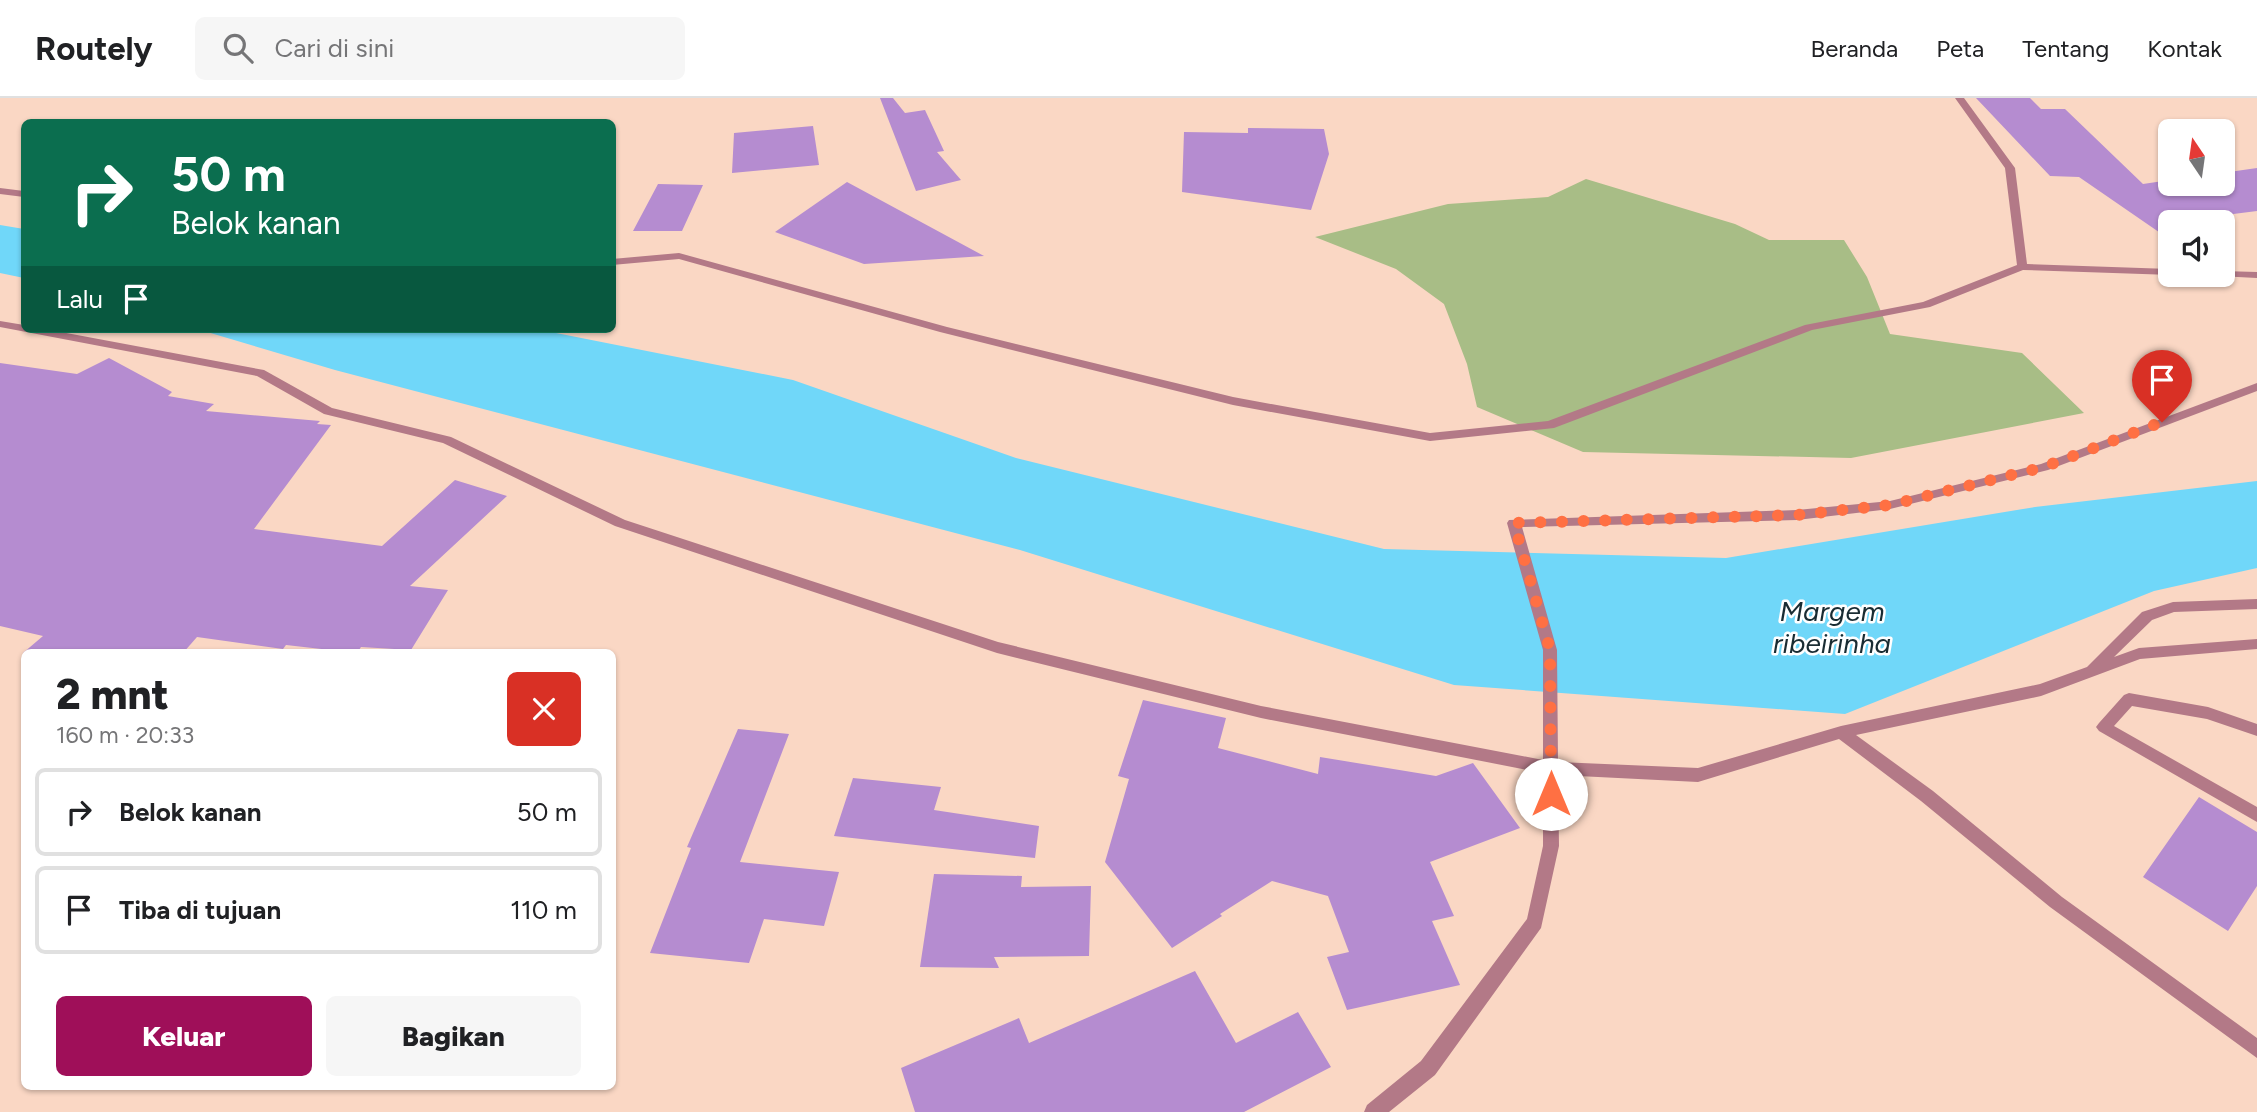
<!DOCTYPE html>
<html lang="id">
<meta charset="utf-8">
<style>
body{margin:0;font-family:Figtree,sans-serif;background:#f6f6f6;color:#202124;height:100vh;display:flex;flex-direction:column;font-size:26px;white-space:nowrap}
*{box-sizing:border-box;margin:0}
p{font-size:23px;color:#757577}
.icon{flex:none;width:38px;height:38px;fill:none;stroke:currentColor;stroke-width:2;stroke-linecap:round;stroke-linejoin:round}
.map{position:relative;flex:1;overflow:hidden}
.sheet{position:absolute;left:21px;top:551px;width:595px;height:441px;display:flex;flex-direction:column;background:#fff;border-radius:10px;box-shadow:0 2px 5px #0004}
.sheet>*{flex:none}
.hud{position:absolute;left:21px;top:21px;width:595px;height:214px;border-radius:10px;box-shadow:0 2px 5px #0004;background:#0b6e4f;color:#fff;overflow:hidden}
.needle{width:46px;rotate:347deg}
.controls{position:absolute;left:2158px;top:21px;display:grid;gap:14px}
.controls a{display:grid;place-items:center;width:77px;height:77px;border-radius:10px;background:#fff;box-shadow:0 2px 5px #0004;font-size:35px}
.pin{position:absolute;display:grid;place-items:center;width:60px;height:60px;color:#fff;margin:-72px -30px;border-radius:50% 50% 50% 0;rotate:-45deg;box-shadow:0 0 7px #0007}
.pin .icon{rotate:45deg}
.me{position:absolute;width:77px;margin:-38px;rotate:0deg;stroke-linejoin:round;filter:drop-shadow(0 0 5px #0008)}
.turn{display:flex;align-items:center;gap:24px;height:147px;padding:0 35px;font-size:32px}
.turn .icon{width:91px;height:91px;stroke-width:2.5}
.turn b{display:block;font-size:49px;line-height:60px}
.then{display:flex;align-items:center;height:66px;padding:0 35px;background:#0003;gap:14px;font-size:26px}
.round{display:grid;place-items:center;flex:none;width:74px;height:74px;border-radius:10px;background:#f6f6f6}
.headline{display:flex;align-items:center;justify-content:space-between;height:119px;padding:0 35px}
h1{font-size:42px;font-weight:800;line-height:52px}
.action{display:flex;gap:14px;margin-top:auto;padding:14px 35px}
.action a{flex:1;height:80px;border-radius:10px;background:#9f0f59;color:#fff;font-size:28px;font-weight:800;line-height:80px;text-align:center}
.action a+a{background:#f6f6f6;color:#202124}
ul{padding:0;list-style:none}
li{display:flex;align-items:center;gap:21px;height:88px;margin:0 14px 10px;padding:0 21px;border:4px solid #e0e0e0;border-radius:10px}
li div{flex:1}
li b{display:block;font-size:26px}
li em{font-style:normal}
header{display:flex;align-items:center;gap:42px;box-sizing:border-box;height:98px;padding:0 35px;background:#fff;border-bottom:2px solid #e0e0e0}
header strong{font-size:33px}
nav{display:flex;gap:38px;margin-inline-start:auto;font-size:24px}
.search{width:490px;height:63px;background:#f6f6f6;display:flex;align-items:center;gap:18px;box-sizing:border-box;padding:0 24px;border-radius:10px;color:#757577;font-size:26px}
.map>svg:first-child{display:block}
</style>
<header>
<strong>Routely</strong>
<div class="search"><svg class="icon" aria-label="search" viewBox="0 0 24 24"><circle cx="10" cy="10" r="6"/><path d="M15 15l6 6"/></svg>Cari di sini</div>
<nav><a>Beranda</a><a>Peta</a><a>Tentang</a><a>Kontak</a></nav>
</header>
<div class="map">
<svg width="2257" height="1014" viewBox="0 0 2257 1014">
<rect width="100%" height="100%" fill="#fad7c4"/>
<path fill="#a8bd86" d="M1586,81L1735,126L1769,142H1844L1867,179L1890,236L2022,255L2084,315L1851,360L1583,354L1477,309L1467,266L1444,206L1396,171L1315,139L1448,106L1548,99Z"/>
<path fill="#70d7f9" d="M0,127L24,131V180L0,175Z
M197,231H536L793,282L1016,360L1384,451L1726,460L2035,409L2257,383V470L2154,493L1845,616L1454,587L1020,452L335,272Z"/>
<path fill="#b58cd0" d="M880,0H893L905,15L925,12L944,53L937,54L961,82L916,93Z
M1976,0H2030L2041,11H2065L2143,86L2170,82V86H2222V75L2257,70V113L2170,124L2169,141L2079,79L2050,78Z
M813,28L819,67L732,75L734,35Z
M1248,30L1324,31L1329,56L1311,112L1182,94L1184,34L1248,35Z
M847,84L984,158L864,166L775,134Z
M658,86L703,87L682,133H633Z
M109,260L172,294L168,298L214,306L206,313L320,323L317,326L331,327L254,431L382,448L455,382L507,398L410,488L448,492L411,552L361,549L357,555L286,547L283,551L197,539L183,555H23L43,538L0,528V265L77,276Z
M1143,602L1226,620L1218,650L1318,676L1320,659L1436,678L1473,665L1520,730L1430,764L1454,818L1432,823L1460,887L1347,912L1327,859L1349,854L1328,798L1272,783L1220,816L1222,818L1172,850L1105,764L1129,681L1118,678Z
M738,631L789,636L740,764L839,774L824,828L764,821L749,865L650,855L691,750L687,749Z
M853,680L941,689L934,712L1039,728L1035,760L834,738Z
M2199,699L2257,734V788L2228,833L2143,779Z
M934,776L1022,778L1021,789L1091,788L1089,858L994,859L999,870L920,869Z
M1195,873L1236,945L1298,914L1331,969L1244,1014H915L901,970L1019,920L1029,945Z"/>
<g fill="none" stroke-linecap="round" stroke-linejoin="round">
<path fill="#b37987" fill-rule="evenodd" d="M1955,0H1964L2015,70L2027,166L2170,171L2172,177L2023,172L1930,209L1812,232L1554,330L1430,343L1233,307L940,234L679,161L612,167V161L679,155L947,229L1233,299L1430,335L1548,323L1805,227L1923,204L2017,167L2005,70Z
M0,90L24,93V99L0,96Z
M2222,173L2257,174V180L2218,178L2217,177H2222Z
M0,223L24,227V231H45L264,272L332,310L451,339L625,422L998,544L1261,608L1543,662V552L1507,425L1509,422L1797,412L1890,403L2041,366L2257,285V293L2048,372L1890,411L1797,422L1522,429L1557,552L1558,664L1698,670L1841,628L2040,586L2087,569L2142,514L2173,504L2257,501V511L2174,514L2152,522L2114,559L2139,550L2257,541V551L2140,561L2041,598L1856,637L1933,693L2062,799L2257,940V960L2050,809L1921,703L1839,641L1698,684L1558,677L1559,748L1541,830L1435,977L1389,1014H1364L1367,1007L1421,963L1527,821L1543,748V675L1261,620L997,555L615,428L443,345L324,316L257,278L0,229Z
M2129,595L2208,609L2257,626V638L2207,621L2132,608L2114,628L2257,709V724L2099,633L2096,629L2099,625L2124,597Z"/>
</g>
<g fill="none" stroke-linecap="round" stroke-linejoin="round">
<path stroke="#ff7043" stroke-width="12" stroke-dasharray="0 21.6" d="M1551,696L1550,552L1514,425L1797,417L1890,407L2044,369L2162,324"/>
</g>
<g text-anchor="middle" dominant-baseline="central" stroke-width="5" stroke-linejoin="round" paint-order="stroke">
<g font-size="28" font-style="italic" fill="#192c33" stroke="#fff">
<text x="1832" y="513">Margem<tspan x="1832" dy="32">ribeirinha</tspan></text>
</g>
</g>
</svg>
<div class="controls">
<a><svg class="needle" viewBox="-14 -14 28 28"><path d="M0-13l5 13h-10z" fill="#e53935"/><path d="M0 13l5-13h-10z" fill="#757577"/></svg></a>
<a><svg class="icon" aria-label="sound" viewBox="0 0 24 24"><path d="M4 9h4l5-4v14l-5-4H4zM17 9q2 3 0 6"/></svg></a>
</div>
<div class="pin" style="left:2162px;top:324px;background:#d93025"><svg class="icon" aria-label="arrive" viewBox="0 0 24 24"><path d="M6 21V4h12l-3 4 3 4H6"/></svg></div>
<svg class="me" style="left:1551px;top:696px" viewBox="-20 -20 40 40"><circle r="19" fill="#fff"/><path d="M0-13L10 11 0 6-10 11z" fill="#ff7043"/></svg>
<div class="hud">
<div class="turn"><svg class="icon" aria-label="right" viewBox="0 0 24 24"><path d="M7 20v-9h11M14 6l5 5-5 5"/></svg><div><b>50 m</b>Belok kanan</div></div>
<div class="then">Lalu<svg class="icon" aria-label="arrive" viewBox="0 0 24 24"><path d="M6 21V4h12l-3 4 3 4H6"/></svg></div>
</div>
<section class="sheet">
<div class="headline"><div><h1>2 mnt</h1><p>160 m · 20:33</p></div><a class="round" style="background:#d93025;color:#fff"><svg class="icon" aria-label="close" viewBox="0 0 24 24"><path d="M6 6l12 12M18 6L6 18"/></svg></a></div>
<ul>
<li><svg class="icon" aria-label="right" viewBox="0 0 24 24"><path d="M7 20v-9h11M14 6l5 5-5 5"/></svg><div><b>Belok kanan</b></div><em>50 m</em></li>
<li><svg class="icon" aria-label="arrive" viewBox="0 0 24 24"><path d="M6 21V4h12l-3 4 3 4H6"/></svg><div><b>Tiba di tujuan</b></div><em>110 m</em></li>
</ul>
<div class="action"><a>Keluar</a><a>Bagikan</a></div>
</section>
</div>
